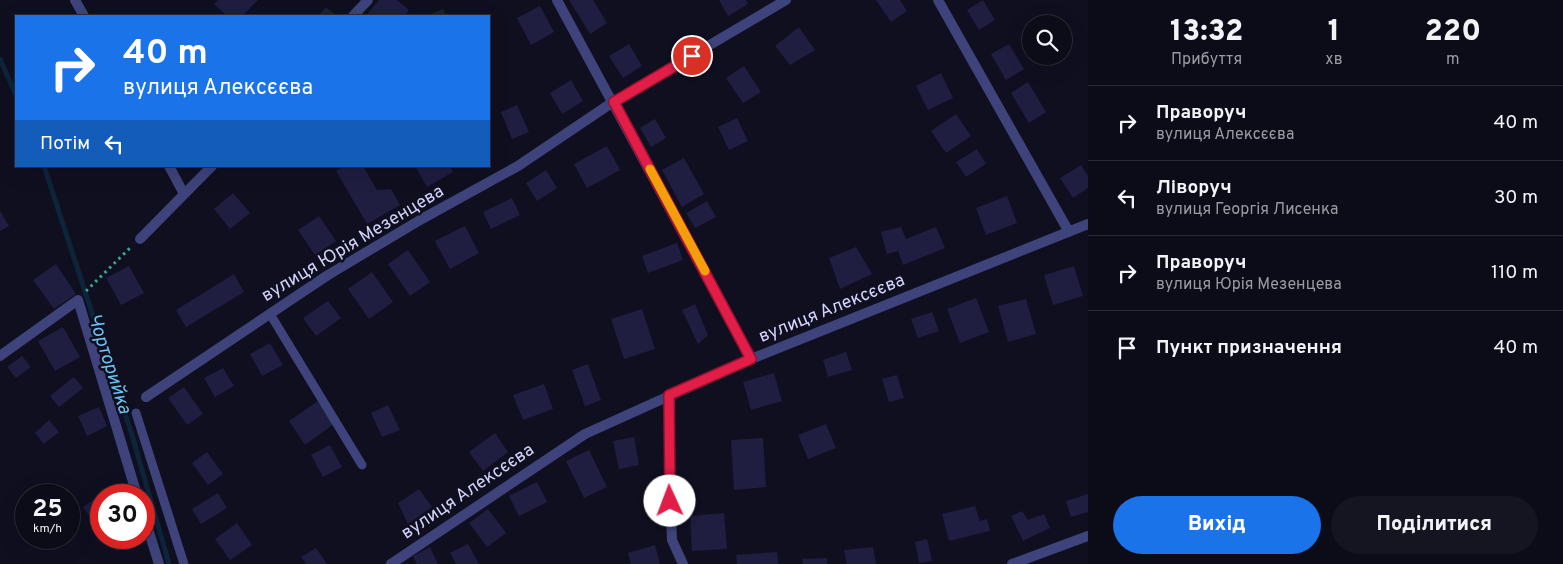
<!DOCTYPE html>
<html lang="uk">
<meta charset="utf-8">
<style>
body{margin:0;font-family:Overpass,sans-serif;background:#151421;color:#f1f3f6;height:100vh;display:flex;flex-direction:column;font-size:19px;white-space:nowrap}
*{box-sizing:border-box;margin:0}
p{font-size:16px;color:#9a9ba2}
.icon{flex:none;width:28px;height:28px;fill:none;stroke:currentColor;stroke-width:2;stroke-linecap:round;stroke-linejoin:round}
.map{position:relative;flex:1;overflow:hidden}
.details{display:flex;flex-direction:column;background:#0c0b18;width:475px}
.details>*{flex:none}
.top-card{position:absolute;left:15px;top:15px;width:475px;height:152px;border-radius:0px;box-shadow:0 5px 20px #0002,0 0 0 1px #2c2b37;background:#1a73e8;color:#fff;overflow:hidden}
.buttons{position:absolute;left:1022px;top:15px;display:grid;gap:10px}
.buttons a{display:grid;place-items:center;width:50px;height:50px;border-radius:50%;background:#0c0b18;box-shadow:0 5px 20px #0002,0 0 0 1px #2c2b37;font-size:25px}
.speed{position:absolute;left:15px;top:484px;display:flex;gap:10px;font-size:25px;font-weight:700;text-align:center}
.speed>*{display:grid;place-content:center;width:65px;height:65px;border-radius:50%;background:#0c0b18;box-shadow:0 5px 20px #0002,0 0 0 1px #2c2b37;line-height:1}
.speed small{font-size:12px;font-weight:400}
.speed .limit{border:8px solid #d22;background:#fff;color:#111}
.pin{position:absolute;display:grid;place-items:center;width:42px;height:42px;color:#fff;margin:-21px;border:2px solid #fff;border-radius:50%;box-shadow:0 1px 5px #0007}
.me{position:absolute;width:55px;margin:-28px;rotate:358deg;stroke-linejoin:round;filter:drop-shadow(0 0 4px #0008)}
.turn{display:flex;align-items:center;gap:18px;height:105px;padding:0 25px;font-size:22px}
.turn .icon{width:65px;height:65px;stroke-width:2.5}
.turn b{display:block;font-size:35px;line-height:42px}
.then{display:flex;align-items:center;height:48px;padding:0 25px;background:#0003;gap:10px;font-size:19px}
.eta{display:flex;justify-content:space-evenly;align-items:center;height:85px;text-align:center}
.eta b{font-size:30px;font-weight:800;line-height:35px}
.primary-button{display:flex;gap:10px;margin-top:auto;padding:10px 25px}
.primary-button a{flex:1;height:58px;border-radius:30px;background:#1a73e8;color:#fff;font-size:20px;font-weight:800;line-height:58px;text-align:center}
.primary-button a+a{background:#151421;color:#f1f3f6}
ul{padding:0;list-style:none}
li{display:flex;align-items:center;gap:15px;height:75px;padding:0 25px;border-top:1px solid #2c2b37}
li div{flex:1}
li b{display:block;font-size:19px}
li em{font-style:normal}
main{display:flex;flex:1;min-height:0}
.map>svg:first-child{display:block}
</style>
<main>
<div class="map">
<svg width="1088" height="564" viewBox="0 0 1088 564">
<rect width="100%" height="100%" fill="#100f20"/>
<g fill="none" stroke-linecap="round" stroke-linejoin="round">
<path stroke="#0e243b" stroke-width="5" d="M0,59L16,95
M44,166L132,435L169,564"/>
</g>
<path fill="#1f1d40" d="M218,0H258L242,16H227L214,4Z
M379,0H397L409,10L404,16H371L368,13Z
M569,0H593L607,23L590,34Z
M719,0H746L748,4L728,16Z
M876,0H900L907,11L891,22Z
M983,0L995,20L979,30L967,10Z
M540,6L554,32L531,45L517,18Z
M326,7L337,16H318Z
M443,9L446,16H426Z
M799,27L815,50L790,65L775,46Z
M629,44L642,66L623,78L609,56Z
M1009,44L1024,69L1006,80L991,54Z
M744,66L761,92L743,103L726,78Z
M941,73L953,98L928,110L916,86Z
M571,80L583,101L562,114L550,93Z
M1028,82L1046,112L1029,123L1011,93Z
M517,105L529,132L512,139L501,112Z
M956,114L971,136L946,153L931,131Z
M737,118L748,141L729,150L718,127Z
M655,119L666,138L651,147L640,128Z
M607,146L620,170L587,188L574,164Z
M977,149L986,164L966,177L956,162Z
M684,158L704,194L682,207L662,170Z
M1081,165L1088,176V188L1073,198L1060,178Z
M345,166H363L377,190L391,189L400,205L367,224L336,171Z
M415,166H449L453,172L427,187Z
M546,170L557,188L537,201L526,183Z
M233,193L250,213L230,229L214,209Z
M1007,196L1017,223L986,235L976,208Z
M512,198L520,215L491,229L483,212Z
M707,201L716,217L695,228L686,213Z
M0,211L9,226L0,231Z
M319,216L336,241L315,255L298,230Z
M465,226L479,253L450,269L435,241Z
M901,227L906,239L936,227L945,248L903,265L898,251L887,254L881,232Z
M677,243L683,260L648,273L642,256Z
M856,247L872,274L840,289L829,258Z
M408,250L430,282L410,296L388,264Z
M56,264L76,294L54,309L33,280Z
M129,266L144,293L121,305L106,278Z
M1074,266L1083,296L1053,305L1044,275Z
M372,272L393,302L369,319L348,289Z
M234,274L244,292L186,327L176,310Z
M976,298L989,332L960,343L947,309Z
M1026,299L1036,334L1008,342L998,306Z
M328,301L341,318L316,336L303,318Z
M695,304L708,335L698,344L682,310Z
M642,309L655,349L624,359L611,319Z
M932,312L939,331L918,338L911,319Z
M63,327L80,357L55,371L38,341Z
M270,343L283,365L262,376L250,354Z
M846,352L852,370L828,377L823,360Z
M22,356L31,367L16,378L7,367Z
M588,364L601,400L585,406L572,370Z
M223,368L234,386L215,397L204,378Z
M774,373L782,401L751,410L743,382Z
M897,375L904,398L889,402L882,379Z
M74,377L83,388L59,407L50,396Z
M544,384L553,409L523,420L513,395Z
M184,387L203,414L187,425L168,398Z
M318,401L334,424L305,445L289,421Z
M388,405L400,430L382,437L371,413Z
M99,407L107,426L87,436L78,416Z
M49,420L59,432L44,444L35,433Z
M826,424L836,448L808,459L798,435Z
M495,433L508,452L483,471L469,452Z
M634,437L639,465L619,469L613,441Z
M763,438L766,487L734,490L731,440Z
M330,445L342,467L323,477L311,455Z
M589,450L607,487L584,498L566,461Z
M207,452L223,474L208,485L192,463Z
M537,482L547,502L519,516L509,496Z
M113,487L118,495H101V519L95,524L83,507Z
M419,489L432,507L408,524L398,503Z
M218,493L227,508L201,524L192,509Z
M1088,494V512L1071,517L1066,501Z
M975,506L980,521L987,519L990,531L949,541L942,514Z
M488,509L506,533L487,547L469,523Z
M1022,511L1028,520L1044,514L1050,528L1023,541L1011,516Z
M724,513L727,549L692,551L690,516Z
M237,523L252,545L230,560L215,539Z
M113,538H140L142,543L117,551Z
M927,539L932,561L919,563L915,542Z
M468,544L479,564H456L450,553Z
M655,545L660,564H631L628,553Z
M430,547L438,564H417L413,556Z
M873,547L876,564H847L844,550Z
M316,548L327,564H306L301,557Z
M777,552L778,564H737L736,555Z
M827,558V564H803L802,559Z"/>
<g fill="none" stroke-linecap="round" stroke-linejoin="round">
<path stroke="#38a994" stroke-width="3" stroke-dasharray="2.5 4" stroke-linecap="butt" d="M86,291L132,246"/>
<path stroke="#3e437b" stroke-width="9" d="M270,314L362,465
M136,413L184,564"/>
<path stroke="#3e437b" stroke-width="10" d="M75,0L84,16
M557,0L751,359
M938,0L1069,232
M353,16L368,0
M169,166L184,194
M140,239L212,166
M0,356L78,300L137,495
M669,395V462L672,540L683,564
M146,397L328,275L420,220L518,166L613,102L786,0
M144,516L159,564
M391,564L585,434L751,359L1088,224
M1012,564L1088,536"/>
</g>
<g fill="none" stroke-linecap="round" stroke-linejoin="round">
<defs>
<path id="route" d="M670,501L669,395L751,359L614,102L692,56"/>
</defs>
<use href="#route" stroke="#92132f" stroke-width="12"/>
<use href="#route" stroke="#e11d48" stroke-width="9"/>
<path stroke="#f59e0b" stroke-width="9" d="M650,169L705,271"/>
</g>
<g text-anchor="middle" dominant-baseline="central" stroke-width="5" stroke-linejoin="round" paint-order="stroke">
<g font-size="18" fill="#d2d3fb" stroke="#100f20">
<text transform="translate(353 244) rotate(-31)">вулиця Юрія Мезенцева</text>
<text transform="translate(832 309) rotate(-22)">вулиця Алексєєва</text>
<text transform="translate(468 492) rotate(-34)">вулиця Алексєєва</text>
</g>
<g font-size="19" font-style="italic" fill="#69c4f2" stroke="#100f20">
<text transform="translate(109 364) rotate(72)">Чорторийка</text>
</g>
</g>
</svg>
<div class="buttons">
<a><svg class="icon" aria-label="search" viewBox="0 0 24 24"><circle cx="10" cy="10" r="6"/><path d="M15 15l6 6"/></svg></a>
</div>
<div class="speed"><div>25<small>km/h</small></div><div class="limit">30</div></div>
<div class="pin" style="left:692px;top:56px;background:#d93025"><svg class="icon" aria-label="arrive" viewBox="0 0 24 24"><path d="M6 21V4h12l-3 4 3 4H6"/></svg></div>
<svg class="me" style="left:670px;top:501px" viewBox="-20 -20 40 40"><circle r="19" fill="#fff"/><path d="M0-13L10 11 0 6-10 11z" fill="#e11d48"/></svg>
<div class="top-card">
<div class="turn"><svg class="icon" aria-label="right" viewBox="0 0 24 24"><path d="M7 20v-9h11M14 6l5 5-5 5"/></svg><div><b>40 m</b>вулиця Алексєєва</div></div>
<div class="then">Потім<svg class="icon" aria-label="left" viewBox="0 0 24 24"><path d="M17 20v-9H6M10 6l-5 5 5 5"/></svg></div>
</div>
</div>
<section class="details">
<div class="eta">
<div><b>13:32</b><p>Прибуття</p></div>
<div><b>1</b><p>хв</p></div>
<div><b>220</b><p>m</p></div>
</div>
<ul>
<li><svg class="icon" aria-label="right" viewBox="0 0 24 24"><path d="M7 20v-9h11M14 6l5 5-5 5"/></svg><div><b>Праворуч</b><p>вулиця Алексєєва</p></div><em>40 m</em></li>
<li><svg class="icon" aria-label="left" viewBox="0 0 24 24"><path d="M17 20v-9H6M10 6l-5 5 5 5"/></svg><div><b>Ліворуч</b><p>вулиця Георгія Лисенка</p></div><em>30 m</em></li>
<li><svg class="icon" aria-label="right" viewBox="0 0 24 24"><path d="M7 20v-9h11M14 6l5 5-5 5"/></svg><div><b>Праворуч</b><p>вулиця Юрія Мезенцева</p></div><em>110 m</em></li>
<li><svg class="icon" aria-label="arrive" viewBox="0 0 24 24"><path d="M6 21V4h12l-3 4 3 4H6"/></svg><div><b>Пункт призначення</b></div><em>40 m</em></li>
</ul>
<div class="primary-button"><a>Вихід</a><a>Поділитися</a></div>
</section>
</main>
